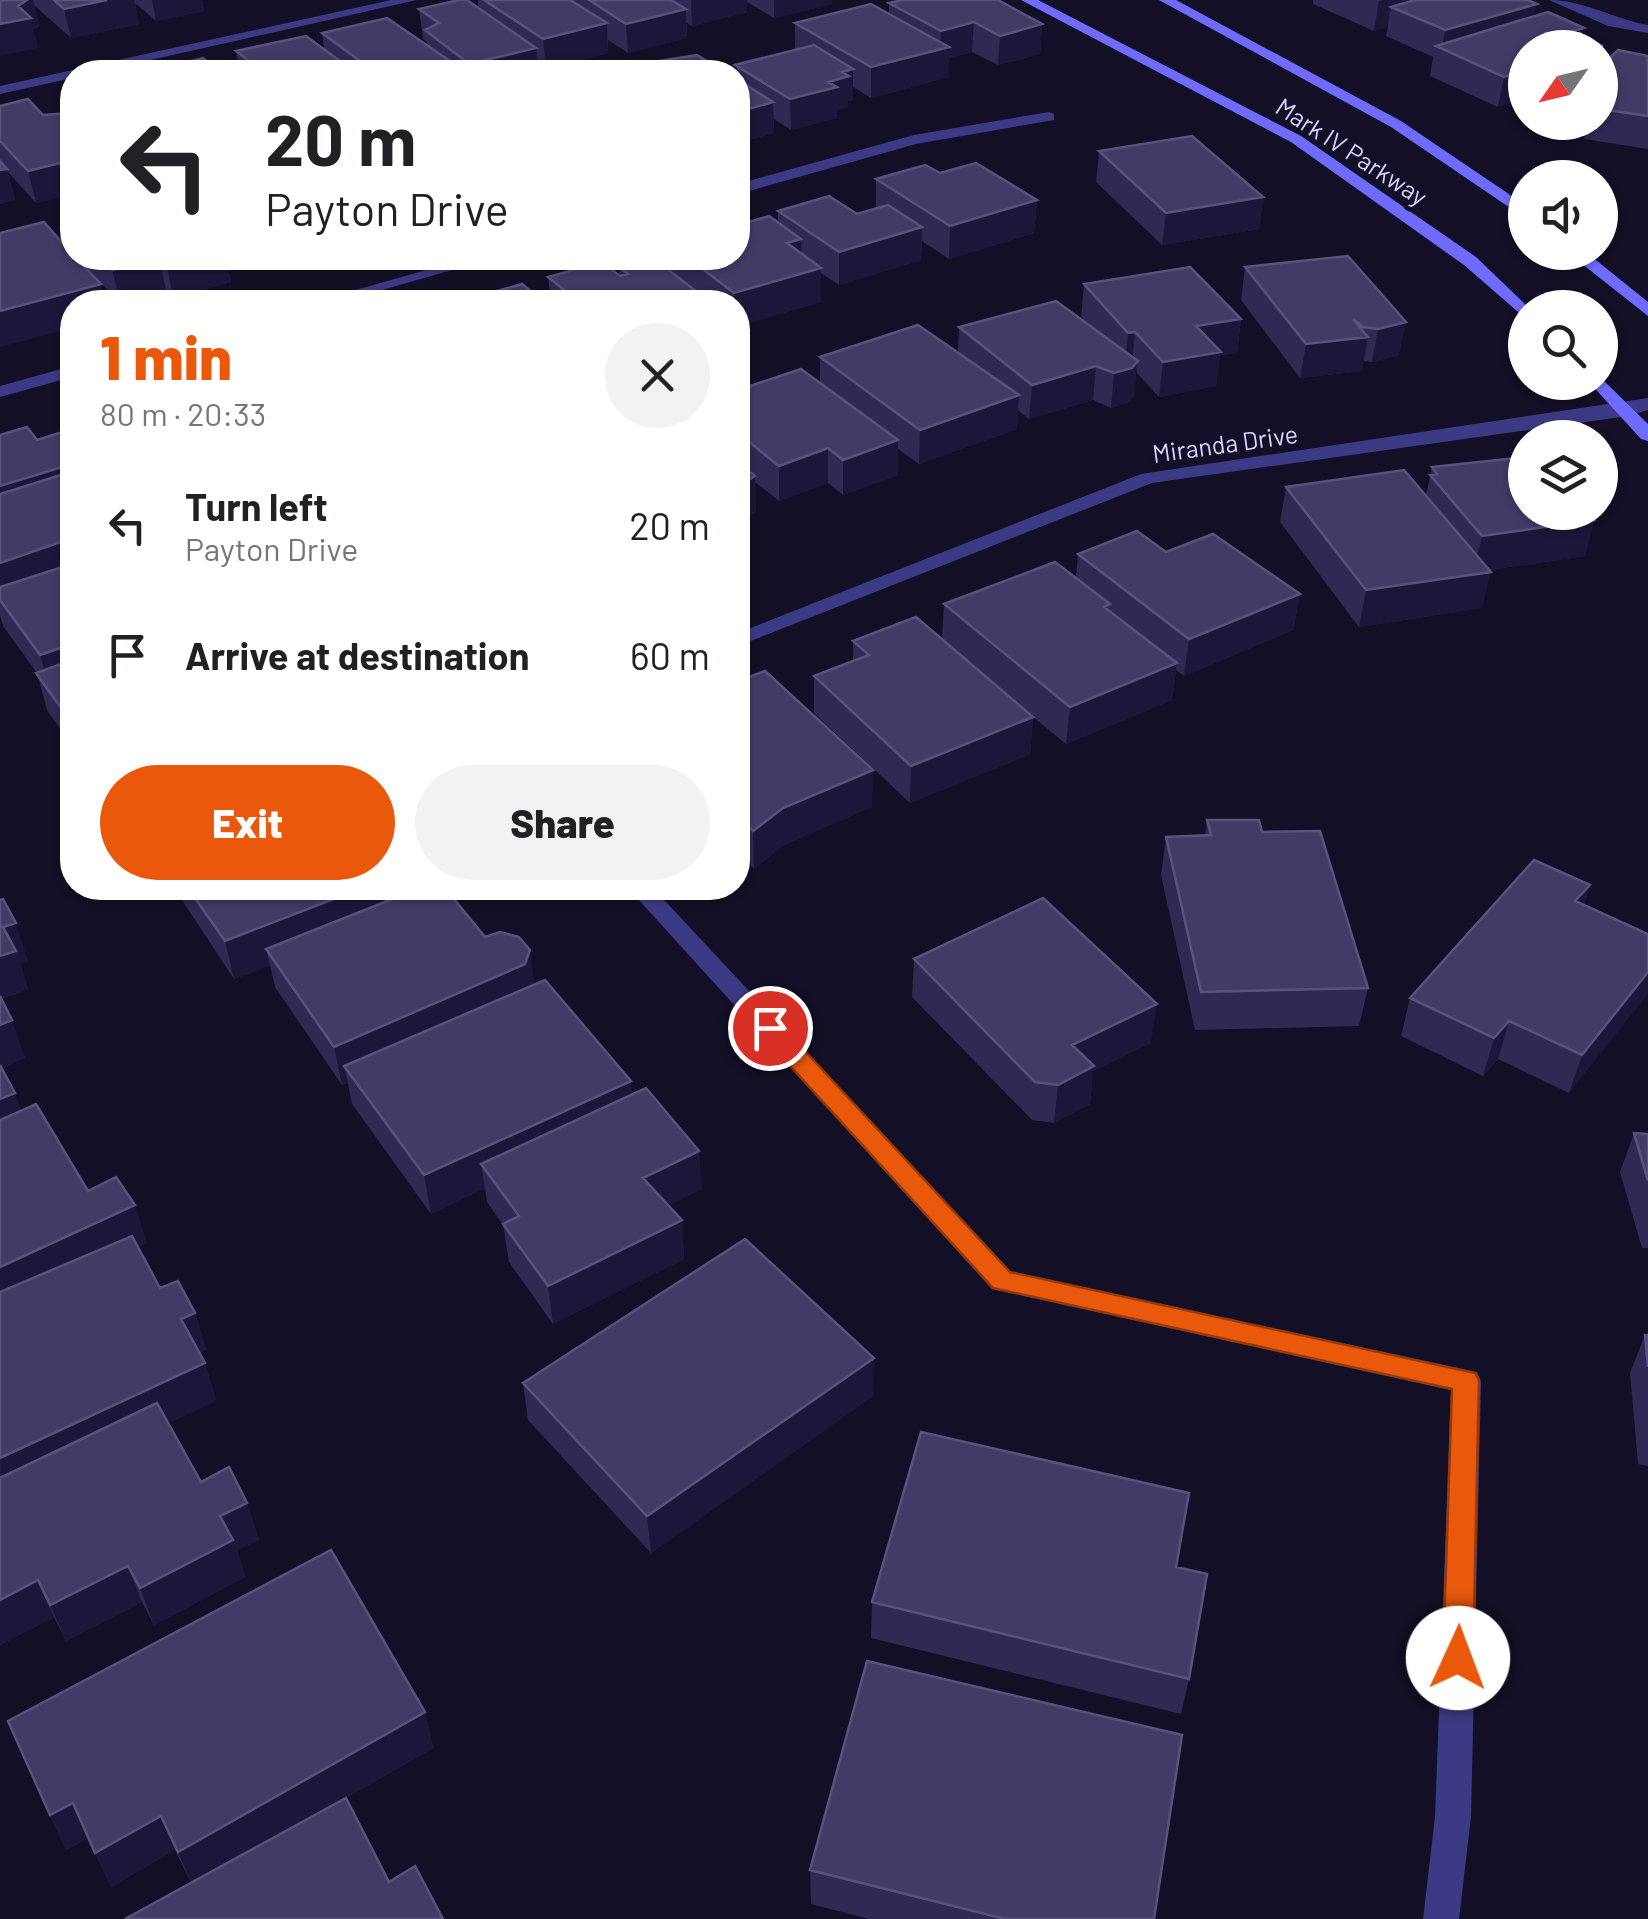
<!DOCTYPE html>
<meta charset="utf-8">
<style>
body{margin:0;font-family:Barlow,sans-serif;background:#f2f2f2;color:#202124;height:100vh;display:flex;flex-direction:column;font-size:38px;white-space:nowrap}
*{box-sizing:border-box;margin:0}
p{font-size:32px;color:#757577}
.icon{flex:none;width:55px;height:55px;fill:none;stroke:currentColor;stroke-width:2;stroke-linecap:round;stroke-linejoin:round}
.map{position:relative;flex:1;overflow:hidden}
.panel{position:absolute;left:60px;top:290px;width:690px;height:610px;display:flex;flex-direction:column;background:#fff;border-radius:40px;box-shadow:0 2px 8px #0004}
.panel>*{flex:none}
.top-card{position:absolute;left:60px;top:60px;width:690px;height:210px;border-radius:40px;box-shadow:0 2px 8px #0004;background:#fff;color:#202124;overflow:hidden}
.needle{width:65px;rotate:236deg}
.fabs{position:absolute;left:1508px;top:30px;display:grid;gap:20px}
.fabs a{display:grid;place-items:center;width:110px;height:110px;border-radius:50%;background:#fff;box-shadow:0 2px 8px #0004;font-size:50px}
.pin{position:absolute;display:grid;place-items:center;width:85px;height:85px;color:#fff;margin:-42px;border:5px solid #fff;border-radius:50%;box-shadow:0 2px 10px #0007}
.me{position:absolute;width:110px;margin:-55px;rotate:2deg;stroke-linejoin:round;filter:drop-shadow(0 0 8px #0008)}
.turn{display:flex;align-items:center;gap:35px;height:210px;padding:0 40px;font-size:45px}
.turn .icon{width:130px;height:130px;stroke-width:2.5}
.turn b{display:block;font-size:70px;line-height:85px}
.round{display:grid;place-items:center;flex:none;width:105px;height:105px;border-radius:52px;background:#f2f2f2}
.head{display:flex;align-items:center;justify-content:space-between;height:170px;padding:0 40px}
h1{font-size:60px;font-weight:800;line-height:75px;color:#ea580c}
.primary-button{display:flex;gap:20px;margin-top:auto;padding:20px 40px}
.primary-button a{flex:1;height:115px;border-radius:60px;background:#ea580c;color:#fff;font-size:40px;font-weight:800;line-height:115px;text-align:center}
.primary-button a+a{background:#f2f2f2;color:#202124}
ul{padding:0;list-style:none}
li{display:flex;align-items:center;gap:30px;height:130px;padding:0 40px}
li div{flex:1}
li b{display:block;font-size:38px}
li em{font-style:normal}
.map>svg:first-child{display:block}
</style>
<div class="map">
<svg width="1648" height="1919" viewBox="0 0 1648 1919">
<rect width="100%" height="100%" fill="#130f26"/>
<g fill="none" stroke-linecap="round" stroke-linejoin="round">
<path fill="#3d3a85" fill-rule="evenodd" d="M391,0H417L97,72H72V78L0,94V86Z
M1549,0C1583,0 1614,19 1648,25V33L1608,26Z
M1049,112L1054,114V120L916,144L738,194V184L914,135Z
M469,258H494L340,302H313Z
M72,366V377L0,397V386Z
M1648,398V410L1628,416L1152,483L738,646V633L1141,474Z
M628,888H653L1011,1272L1477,1372L1481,1381L1471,1817L1459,1919H1423L1435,1817L1451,1390L992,1289Z"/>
<path fill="#6f6bff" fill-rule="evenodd" d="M1021,0H1038L1301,136L1476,257L1529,308H1525V318L1464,265L1291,142Z
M1159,0H1176L1401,121L1525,205V218L1391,127Z
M1567,252H1586L1648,302V316Z
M1600,377L1648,424V441L1641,439L1589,382H1600Z"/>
</g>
<path fill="#312854" d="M0,0H202L204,11L156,21L135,3L139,24L71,38L34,5L39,26L33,30L38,48Z
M478,0H832V4L774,18L747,2V12L692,26L687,23V38L628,53L608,40V53L546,69L537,63L538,72H234H240L236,51L324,49L322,33L427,46L426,41L423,39L419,9L478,8Z
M1313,0H1528L1498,107L1430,76L1433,57L1386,36L1388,26L1374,31L1313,4Z
M889,3L1042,24L1040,54L998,65L972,52L949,58L948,77L871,98L853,87V100L848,101V107L837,110V118L791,130L774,119V133L738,143V72H736L735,65L795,50V23L889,13Z
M1648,56V149L1584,139L1585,133L1563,127L1564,122H1600V67Z
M0,106L43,115L72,116V194L36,203L8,172L15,200L0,204Z
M1099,151L1263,197L1259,229L1162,245L1096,182Z
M940,173L1037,200L1034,233L949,259L922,241L921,260L839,285L821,273V302L738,326V302H551L548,277L619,276V267L672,272L671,258H738L778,223V211L857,214L876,209V179Z
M72,218V253L64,220Z
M1348,256L1399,355L1372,362L1363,361L1362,371L1300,378L1241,300L1245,267Z
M77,258H226L231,282L173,298L166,290L119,302Z
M251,258H326L294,266L286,258L259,265Z
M1084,284L1241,319L1237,353L1220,355L1216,386L1159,397L1136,372L1134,396L1129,402L1111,408L1093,400L1029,419L1018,410L1017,429L919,464L898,449V475L843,495L828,483L779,501L755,482L756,512L738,522V390L820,383V357L958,353L959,327L1087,324L1081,317Z
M72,429V746L47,710L37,673L3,626L0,615V435L37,440Z
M1432,467L1594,520L1585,556L1489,570L1482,608L1359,627L1280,522L1286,487L1426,495Z
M1166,552L1300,594L1293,630L1184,676L1176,670L1172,700L1066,744L1027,712L1033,717L1030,754L910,803L814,713V676L853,661V641L942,639L944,604L1076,578L1078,554Z
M738,681L872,807L784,845L754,869L738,852Z
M1207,820L1262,832L1368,988L1359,1026L1195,1030L1161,875L1166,837L1205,836Z
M1590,885L1584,905L1648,934L1569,1093L1498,1059L1483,1076L1401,1036L1410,998Z
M174,888H445L485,937L534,985L632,1094L702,1189L668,1205L682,1220L684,1259L553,1324L509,1262L503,1225L487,1202L485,1188L431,1214L352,1104L348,1083L342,1085L275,987L270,965L234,979Z
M0,900L28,961L20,963L28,989L1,999L25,1058L2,1068L22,1111L88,1191L147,1243L138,1247L160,1288L195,1313L206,1350L199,1354L205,1363L216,1401L168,1423L201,1482L247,1503L259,1540L237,1550L245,1577L154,1625L142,1602L66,1641L54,1617L0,1645Z
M914,959L1151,1043L1093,1071L1090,1104L1054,1123L1032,1120L912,997Z
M1634,1133L1648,1134V1248H1642L1620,1172Z
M1645,1335H1648V1466L1638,1464L1630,1373Z
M523,1383L873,1396L651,1553L528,1420Z
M872,1602L1189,1679L1181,1714L871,1638Z
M425,1712L433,1748L346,1798L389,1882L443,1919L191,1883L175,1850L111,1887L88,1838L66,1850L50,1815Z
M810,1870L1154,1919H869L811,1904Z"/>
<path fill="#1d163a" d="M27,0H33L39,26L33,30L38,48L0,56V24L18,6Z
M107,0H134L139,24L71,38L64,9Z
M152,0H202L204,11L156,21Z
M691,0H747V12L692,26Z
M774,0H832V4L774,18Z
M1383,0H1468L1391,7L1388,26L1374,31L1379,1Z
M1537,4L1530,33L1442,48L1445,30Z
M686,9L687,38L628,53L626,24Z
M974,22L972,52L949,58L948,77L871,98V67L940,49L941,31Z
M607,23L608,53L546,69L543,39Z
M1042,24L1040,54L998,65L1000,36Z
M1584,28L1580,48L1569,32Z
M536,48L538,72H470L469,64Z
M450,61L451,72H405Z
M853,69V100L848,101V107L837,110V118L791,130L790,99L828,82L842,72Z
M1525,70V99L1498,107L1504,77Z
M773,102L774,133L738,143V112Z
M72,160V194L36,203L28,171Z
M7,169L15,200L0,204V170Z
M1263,197L1259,229L1162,245L1166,213Z
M1037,200L1034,233L949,259L950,226Z
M922,227L921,260L839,285V252Z
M801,239L802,272L787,243Z
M159,258L166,290L120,302L112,270Z
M194,258H226L231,282L173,298L167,265Z
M258,258H286L259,265Z
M293,258H326L294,266Z
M821,268V302L738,326V302H735L734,293Z
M101,284L105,302H72V328L0,347V311Z
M1241,319L1237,353L1220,355L1216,386L1159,397L1163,362L1196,326Z
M1406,322L1399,355L1372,362L1378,329Z
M1135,332L1132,366L1125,367L1128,333Z
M1368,337L1362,371L1300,378L1306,344Z
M1138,361L1134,396L1129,402L1111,408L1114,373Z
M1096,366L1093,400L1029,419L1032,385Z
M1019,395L1017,429L919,464L920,430Z
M898,440V475L843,495V460Z
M828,448V483L779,501V466Z
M72,464V502L0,525V486Z
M755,476L756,512L738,522V486Z
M1594,520L1585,556L1473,572L1482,536Z
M72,538V578L0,600V563Z
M1491,572L1482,608L1359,627L1366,590Z
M1300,594L1293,630L1184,676L1189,639Z
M72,644V684L51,692L40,655Z
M1177,663L1172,700L1066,744L1070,707Z
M1033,717L1030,754L910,803L911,766Z
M873,770L872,807L784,845L754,869L753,831L783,808Z
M1590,885L1579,922L1575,901Z
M362,888H445L266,949L270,965L234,979L225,941Z
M16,923L28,961L20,963L28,989L0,999V956L3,927Z
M530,950L535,988L344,1066L348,1083L342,1085L334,1047Z
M1648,972V994L1569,1093L1582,1055Z
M1157,1004L1151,1043L1093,1071L1090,1104L1054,1123L1058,1085L1072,1045Z
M12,1020L25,1058L0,1069V1025Z
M1509,1021L1498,1059L1483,1076L1494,1038Z
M631,1081L634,1119L481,1164L485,1188L431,1214L424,1175Z
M15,1093L29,1131L0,1143V1099Z
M699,1151L702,1189L646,1216L643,1178Z
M135,1205L147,1243L0,1312V1267Z
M682,1220L684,1259L553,1324L548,1286Z
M195,1313L206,1350L192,1357L181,1319Z
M874,1358L873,1396L651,1553L647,1516Z
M205,1363L216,1401L1,1502L0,1458Z
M247,1503L259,1540L237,1550L245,1577L154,1625L140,1588L220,1516Z
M128,1566L142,1602L66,1641L50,1605Z
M38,1580L54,1617L0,1645V1600Z
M425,1712L433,1748L192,1886L178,1852Z
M73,1803L89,1837L66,1850L50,1815Z
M161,1816L175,1850L111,1887L95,1853Z"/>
<path fill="#433a66" stroke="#5a527e" stroke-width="2.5" d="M0,0H27L18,6L31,18L0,24Z
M54,0H107L64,9Z
M459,0H467L536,48L469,64L425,30L439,23L419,9Z
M484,0H570L607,23L543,39Z
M589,0H671L686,9L626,24Z
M902,0H998L1042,24L1000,36L974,22L941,31L889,3Z
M1415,0H1528L1537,4L1445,30L1391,7Z
M871,4L949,47L871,67L795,23Z
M1548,12L1584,28L1569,32L1603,46L1525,48V70L1504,77L1436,46Z
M387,18L450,61L405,72H375L322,33Z
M306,36L355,72H263L236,51Z
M814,45L853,69L842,72L849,76L828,82L837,87L790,99L735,65Z
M1618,50L1648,56V116L1600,109V67Z
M697,55L725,72H629L646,68L640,64Z
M203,58L220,72H153L151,71Z
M738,80L773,102L738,112Z
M28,99L43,115L70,113L72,116V160L28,171L0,141V106Z
M1192,136L1263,197L1166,213L1099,151Z
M0,161L7,169L0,170Z
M976,163L1037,200L950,226L876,179L925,165L940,173Z
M829,196L857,214L888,205L922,227L839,252L778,211Z
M769,216L801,239L787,243L821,268L734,293L688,258H738V225Z
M72,218V229L64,220Z
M44,222L72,254V258H76L101,284L0,311V233Z
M1348,256L1406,322L1378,329L1363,327L1353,319L1368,337L1306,344L1245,267Z
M100,258H158L112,270Z
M159,258H194L167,265Z
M653,258L710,302H579L548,277L602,262L620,276L628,274L619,267Z
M1190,267L1241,319L1196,326L1221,352L1163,362L1135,332L1128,333L1084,284Z
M522,284L544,302H473L469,299Z
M1056,301L1138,361L1132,368L1114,373L1096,366L1032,385L959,327Z
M918,325L1019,395L920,430L820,357Z
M801,369L898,440L843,460L828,448L779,466L738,433V390Z
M27,427L37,440L72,429V464L0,486V435Z
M1525,457V512H1587L1594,520L1482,536L1430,475L1437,474L1432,467Z
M738,462L755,476L738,486Z
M1404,470L1491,572L1366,590L1286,487Z
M64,474L72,484V538L0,563V494Z
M1137,531L1166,552L1213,534L1300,594L1189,639L1078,554Z
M1055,562L1110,604L1104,607L1177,663L1070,707L944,604Z
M72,564V644L40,655L0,600V587Z
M916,617L1033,717L911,766L814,676L869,655L853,641Z
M72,660V723L36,673Z
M765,671L873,770L783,808L753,831L738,816V681Z
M1207,820H1259L1262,832L1320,831L1368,988L1201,992L1166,837L1211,835Z
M1534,860L1590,885L1575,901L1648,934V972L1582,1055L1509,1021L1494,1038L1410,998Z
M188,888H362L225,941Z
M420,888H445L485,937L500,932L519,937L530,950L525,964L334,1047L266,949Z
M1043,898L1157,1004L1072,1045L1094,1066L1058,1085L1035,1082L914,959Z
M3,899L16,923L3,927L16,951L0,956V900Z
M545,980L631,1081L424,1175L344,1066Z
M0,996L12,1020L0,1025Z
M0,1065L15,1093L0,1099Z
M646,1088L699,1151L643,1178L682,1220L548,1286L503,1224L519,1216L481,1164Z
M36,1104L88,1191L116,1177L135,1205L0,1267V1120Z
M1634,1133L1648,1134V1181Z
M132,1236L160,1288L178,1281L195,1313L181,1319L205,1363L0,1458V1292Z
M745,1239L874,1358L647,1516L523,1383Z
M1645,1335H1648V1367Z
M157,1403L201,1482L229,1467L247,1503L220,1516L233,1540L140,1588L128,1566L50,1605L38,1580L0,1600V1478Z
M921,1432L1189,1493L1176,1567L1207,1574L1189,1679L872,1602Z
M331,1550L425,1712L178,1852L161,1816L95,1853L73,1803L50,1815L8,1721Z
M867,1661L1182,1735L1154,1919H1005L810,1870Z
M346,1798L389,1882L415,1866L443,1919H125Z"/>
<path fill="#ea580c" stroke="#983908" stroke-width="2.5" d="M770,1020L778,1022L1010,1272L1475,1373L1479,1380L1473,1658L1468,1668L1458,1672L1447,1668L1443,1658L1452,1389L993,1288L761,1034L758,1028Z"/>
<g text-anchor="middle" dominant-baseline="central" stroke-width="10" stroke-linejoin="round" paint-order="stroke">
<g font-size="25" fill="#d9d4ff" stroke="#130f26">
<text transform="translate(1352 151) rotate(33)">Mark IV Parkway</text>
<text transform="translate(1225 443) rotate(-8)">Miranda Drive</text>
</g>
</g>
</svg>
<div class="fabs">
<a><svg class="needle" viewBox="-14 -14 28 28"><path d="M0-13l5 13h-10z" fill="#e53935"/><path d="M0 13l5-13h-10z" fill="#757577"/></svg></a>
<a><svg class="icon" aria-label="sound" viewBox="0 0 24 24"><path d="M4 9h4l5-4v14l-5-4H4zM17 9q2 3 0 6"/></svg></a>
<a><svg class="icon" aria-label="search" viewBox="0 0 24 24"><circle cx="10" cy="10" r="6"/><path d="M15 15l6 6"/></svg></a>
<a><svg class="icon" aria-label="layers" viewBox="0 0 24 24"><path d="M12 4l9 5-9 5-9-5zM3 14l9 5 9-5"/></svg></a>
</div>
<div class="pin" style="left:770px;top:1028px;background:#d93025"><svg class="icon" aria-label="arrive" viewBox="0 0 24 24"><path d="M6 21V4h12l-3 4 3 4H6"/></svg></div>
<svg class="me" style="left:1458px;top:1658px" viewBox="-20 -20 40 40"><circle r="19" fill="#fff"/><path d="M0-13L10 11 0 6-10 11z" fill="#ea580c"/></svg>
<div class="top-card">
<div class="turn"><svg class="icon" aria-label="left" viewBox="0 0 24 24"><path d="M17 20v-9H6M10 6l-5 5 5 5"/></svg><div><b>20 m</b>Payton Drive</div></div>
</div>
<section class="panel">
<div class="head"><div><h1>1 min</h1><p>80 m · 20:33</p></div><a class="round"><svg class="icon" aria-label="close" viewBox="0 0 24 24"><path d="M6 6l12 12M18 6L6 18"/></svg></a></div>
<ul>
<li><svg class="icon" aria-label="left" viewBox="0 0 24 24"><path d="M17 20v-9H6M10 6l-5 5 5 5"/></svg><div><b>Turn left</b><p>Payton Drive</p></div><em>20 m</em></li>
<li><svg class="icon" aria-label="arrive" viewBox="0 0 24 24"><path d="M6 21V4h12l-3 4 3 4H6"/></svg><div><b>Arrive at destination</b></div><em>60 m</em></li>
</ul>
<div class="primary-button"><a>Exit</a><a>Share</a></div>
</section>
</div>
